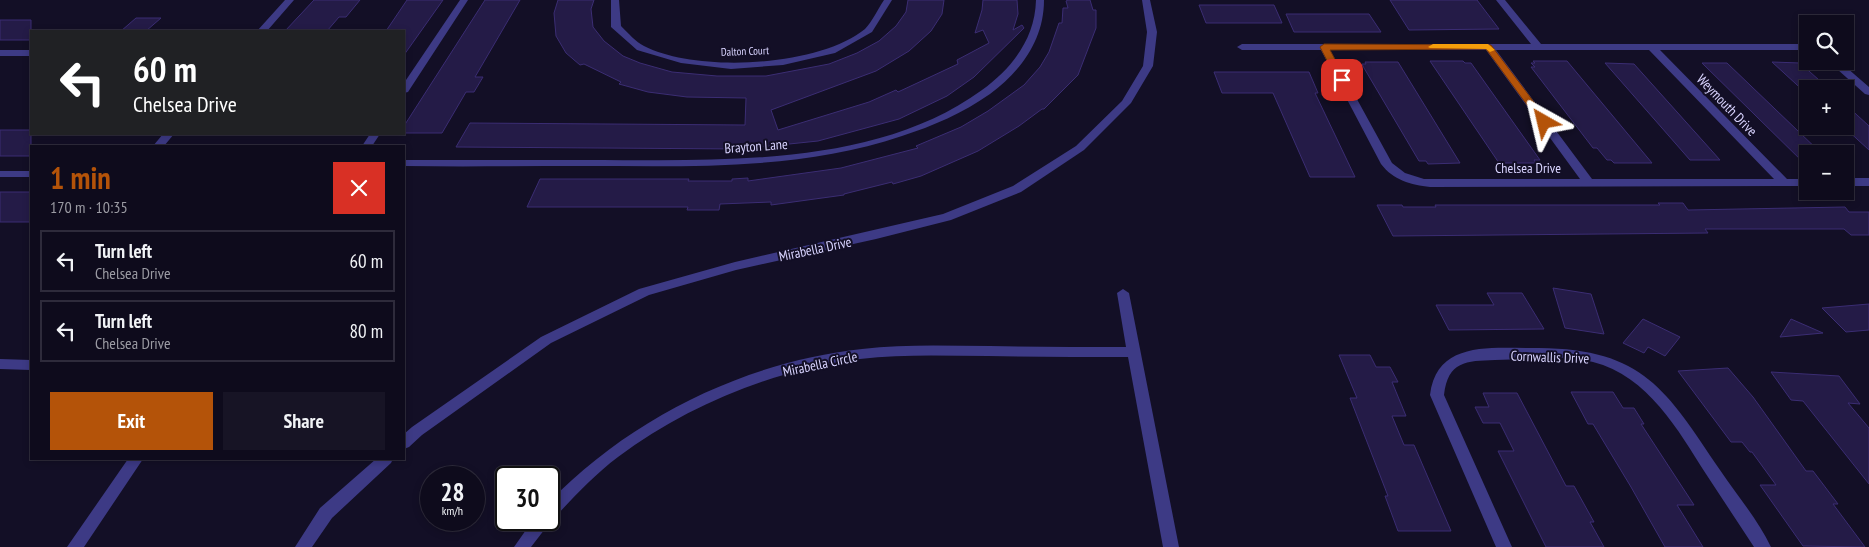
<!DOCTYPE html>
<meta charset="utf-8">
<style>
body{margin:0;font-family:"PT Sans Narrow",sans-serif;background:#171425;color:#f1f3f6;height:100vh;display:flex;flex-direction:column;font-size:19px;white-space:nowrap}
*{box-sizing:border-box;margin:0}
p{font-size:16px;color:#9b9ba3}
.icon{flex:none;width:28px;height:28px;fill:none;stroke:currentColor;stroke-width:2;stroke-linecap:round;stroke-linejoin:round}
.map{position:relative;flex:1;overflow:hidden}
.side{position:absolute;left:30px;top:145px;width:375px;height:315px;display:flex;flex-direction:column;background:#0e0b1c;border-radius:0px;box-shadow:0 2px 8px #0003,0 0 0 1px #2e2b3b}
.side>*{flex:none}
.banner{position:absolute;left:30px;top:30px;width:375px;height:105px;border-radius:0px;box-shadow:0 2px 8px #0003,0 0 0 1px #2e2b3b;background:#202124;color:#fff;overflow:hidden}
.buttons{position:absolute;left:1799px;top:15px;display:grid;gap:10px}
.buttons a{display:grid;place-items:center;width:55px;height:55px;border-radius:0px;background:#0e0b1c;box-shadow:0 2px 8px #0003,0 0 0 1px #2e2b3b;font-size:25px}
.speed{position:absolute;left:420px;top:466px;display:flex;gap:10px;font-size:25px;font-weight:700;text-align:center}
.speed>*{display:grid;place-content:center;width:65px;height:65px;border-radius:50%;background:#0e0b1c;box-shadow:0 2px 8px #0003,0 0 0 1px #2e2b3b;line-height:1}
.speed small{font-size:12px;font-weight:400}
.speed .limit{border:2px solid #111;border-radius:8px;background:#fff;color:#111}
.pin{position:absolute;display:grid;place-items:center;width:42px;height:42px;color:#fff;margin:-21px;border-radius:10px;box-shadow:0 2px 8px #0006}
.me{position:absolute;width:55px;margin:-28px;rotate:323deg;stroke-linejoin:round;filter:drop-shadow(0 0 4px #0008)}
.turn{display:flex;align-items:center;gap:18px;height:105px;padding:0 20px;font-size:22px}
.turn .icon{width:65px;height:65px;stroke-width:2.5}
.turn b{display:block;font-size:35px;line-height:42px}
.round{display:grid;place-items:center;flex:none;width:52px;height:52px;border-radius:0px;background:#171425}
.overview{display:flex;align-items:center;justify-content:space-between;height:85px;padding:0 20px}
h1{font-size:30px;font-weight:800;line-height:38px;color:#b45309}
.action{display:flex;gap:10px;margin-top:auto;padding:10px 20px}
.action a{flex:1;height:58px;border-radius:0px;background:#b45309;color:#fff;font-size:20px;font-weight:800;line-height:58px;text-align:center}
.action a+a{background:#171425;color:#f1f3f6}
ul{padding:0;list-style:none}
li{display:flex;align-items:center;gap:15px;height:62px;margin:0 10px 8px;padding:0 10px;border:2px solid #2e2b3b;border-radius:0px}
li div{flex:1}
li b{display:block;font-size:19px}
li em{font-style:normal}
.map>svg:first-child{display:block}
</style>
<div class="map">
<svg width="1869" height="547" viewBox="0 0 1869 547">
<rect width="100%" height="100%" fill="#130f26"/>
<path fill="#241b47" stroke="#3b2d73" d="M314,0H360L346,17H339L327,31H285Z
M407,0H443L404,55V31H386Z
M485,0H520L475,77H483L474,92H466L442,133H404V126Z
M558,0H594L591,9L593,27L604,41L623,56L640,63L672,72L717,76H766L829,64L857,53L879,41L896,26L906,12L908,0H944L942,14L931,31L909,51L876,71L771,110L778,130L869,102L896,90L898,92L958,64L957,60L989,43L983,30L975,33L982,10L983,0H1017L1018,14L1013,30L1022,25L1024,28L974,77L947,96L899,119L818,141L741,149L456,147L470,123L745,125L746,98L687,97L648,92L619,84L621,82L584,64L580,65L566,53L556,36L554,13Z
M1068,0H1090L1093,10H1096V28L1078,75L1044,109H1042L1019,126L978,151L921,176L893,184L892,182L844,194V195L771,205V202L720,204L719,210H687L688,207H527L540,179H689L688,181H732V179L748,178V181L841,168L918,148L916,146L961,127L988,111L1024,85L1040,67L1049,52L1059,23H1062L1063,8H1068L1066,1Z
M1390,0H1477L1499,29L1409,30Z
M1199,5H1274L1282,23H1206Z
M1286,14H1369L1381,32H1294Z
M136,18H161L146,31H121Z
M0,20H31V40H0Z
M1430,61H1463L1465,63H1471L1540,160H1534L1536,163H1499Z
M1533,61H1567L1652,163H1614L1611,160H1607L1597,148H1593L1531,67H1535L1531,63H1535Z
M1365,62H1398L1460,163L1428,164L1426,161H1419L1364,68L1362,64H1366Z
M1772,62L1800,63L1829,89H1808V95Z
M1605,63L1634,64L1720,160H1690Z
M1702,63H1727L1822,154H1808V167Z
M1214,72H1309L1318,93H1315L1355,177H1310L1273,93H1222Z
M1845,104L1869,126V150L1845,128Z
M0,130H31V156H0Z
M0,192H31V222H0Z
M1658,203H1683L1688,210L1845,207L1849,212H1869V235H1851L1844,229H1705L1708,233L1393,236L1377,205H1402L1403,207H1436L1435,205H1660Z
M1553,288L1591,294L1604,334L1565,328Z
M1487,293H1522L1544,329L1449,330L1436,305H1494Z
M1869,304V330L1846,332L1822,308Z
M1643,319L1680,337L1665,356L1648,347L1644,353L1623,343Z
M1791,319L1823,333L1780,337Z
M1339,355H1370L1376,367H1390L1398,382H1392L1406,416H1392L1404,445H1414L1451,531H1398L1385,496H1388L1350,398H1357Z
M1728,368L1753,397L1806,471H1813L1838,504H1833L1865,547L1803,546L1760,485H1776L1752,452H1750L1742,442H1731L1678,371Z
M1771,372L1839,376L1860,404L1848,403L1869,428V484L1803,401L1791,400Z
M1571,392H1613L1623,408H1634L1644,424H1641L1694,505H1677L1703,547H1665L1631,487L1593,424H1588Z
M1483,393H1517L1566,486H1574L1594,522H1590L1604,547H1546L1498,451H1514L1500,423H1483L1475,407H1489Z"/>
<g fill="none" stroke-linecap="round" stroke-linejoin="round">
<path fill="#3d3a85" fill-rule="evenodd" d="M285,0H294L267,31H257Z
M460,0H468L408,92L404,93V83Z
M611,0H619L621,26C628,33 636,42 644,46C697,73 818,67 865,29C872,22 878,9 884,0H892L872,32L835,53L783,65L731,69L681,63L637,50L611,27Z
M1036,0H1044C1044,40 1021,71 990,94C963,113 933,126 902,136C798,171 689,166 581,166C522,166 463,167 404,166V160C465,160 525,160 586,160C713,160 874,169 982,90C1012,68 1035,39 1036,0Z
M1142,0H1150L1157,32L1153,66L1131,103L1084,150L1021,192L951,220L876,239L736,270L649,295L551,343L422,435L409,447L404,449V434L412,427L541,337L639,289L735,262L943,214L1013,186L1076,146L1122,101L1143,66L1147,32Z
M1496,0H1505L1541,44H1808V50H1660L1787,179H1808V186L1430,187C1411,185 1393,180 1381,164L1321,50H1242L1237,47L1242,44H1531ZM1330,50H1486L1580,179H1424L1405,173L1392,163ZM1496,50H1649L1774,179H1592Z
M0,50H31V56H0Z
M1828,61H1839L1869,87V95L1865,94Z
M163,134H174L164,146H153Z
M370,134H380L372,146H362Z
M0,171H31V177H0Z
M1845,178H1869V186H1845Z
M1123,289L1129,293L1179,547H1163L1128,357C1082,357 1035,357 988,356C946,356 902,354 860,359C773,370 688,405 618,457C594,475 575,496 555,517L549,519L548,525L531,547H514L533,520H549V502C631,418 744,362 862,349C904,344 948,346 990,346C1036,347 1081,347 1126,347L1117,293Z
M1539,348C1644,349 1666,390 1720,470C1737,495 1758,520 1771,547H1754C1738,523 1722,498 1706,474C1678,430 1648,376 1593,362C1562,354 1527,359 1495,360C1466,361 1448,361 1444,395L1512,547H1496L1430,395C1437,338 1496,349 1539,348Z
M0,359L31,360V370L0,369Z
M128,459H143L84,547H67Z
M376,459H393L391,463L332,518L312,547H295L320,508Z"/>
</g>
<path fill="#b45309" stroke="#753606" d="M1324,44L1491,45L1549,122L1541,124L1486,49L1330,50L1346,80L1342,83L1337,80L1320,47Z"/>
<path fill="#f59e0b" d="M1433,44H1488L1495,50L1490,52L1486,49L1430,48L1428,47Z"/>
<g text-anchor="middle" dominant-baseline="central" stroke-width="4" stroke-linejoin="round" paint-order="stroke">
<g font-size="11" fill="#d9d4ff" stroke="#130f26">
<text transform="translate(745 51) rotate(-2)">Dalton Court</text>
</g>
<g font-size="14" fill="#d9d4ff" stroke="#130f26">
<text transform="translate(1727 105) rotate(46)">Weymouth Drive</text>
<text transform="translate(756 146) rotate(-4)">Brayton Lane</text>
<text x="1528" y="168">Chelsea Drive</text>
<text transform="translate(815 249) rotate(-12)">Mirabella Drive</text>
<text transform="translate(1550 357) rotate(2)">Cornwallis Drive</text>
<text transform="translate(820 364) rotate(-12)">Mirabella Circle</text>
</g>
</g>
</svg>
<div class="buttons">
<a><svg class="icon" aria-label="search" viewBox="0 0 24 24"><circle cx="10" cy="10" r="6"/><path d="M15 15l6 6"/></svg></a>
<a>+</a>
<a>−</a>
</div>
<div class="speed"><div>28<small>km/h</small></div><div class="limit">30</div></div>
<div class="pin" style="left:1342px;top:80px;background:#d93025"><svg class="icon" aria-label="arrive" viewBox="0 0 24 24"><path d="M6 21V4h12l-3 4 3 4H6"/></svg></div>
<svg class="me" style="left:1544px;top:122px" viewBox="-20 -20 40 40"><path d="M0-17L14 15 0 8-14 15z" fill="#b45309" stroke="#fff" stroke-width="4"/></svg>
<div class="banner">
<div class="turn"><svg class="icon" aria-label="left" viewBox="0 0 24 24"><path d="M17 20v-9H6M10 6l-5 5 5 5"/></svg><div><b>60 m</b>Chelsea Drive</div></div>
</div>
<section class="side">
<div class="overview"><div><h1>1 min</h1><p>170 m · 10:35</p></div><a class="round" style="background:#d93025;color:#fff"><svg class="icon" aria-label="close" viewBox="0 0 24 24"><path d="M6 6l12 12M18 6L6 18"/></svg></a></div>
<ul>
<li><svg class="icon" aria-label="left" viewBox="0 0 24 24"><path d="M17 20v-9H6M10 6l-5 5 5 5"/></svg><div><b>Turn left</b><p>Chelsea Drive</p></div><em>60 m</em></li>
<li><svg class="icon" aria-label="left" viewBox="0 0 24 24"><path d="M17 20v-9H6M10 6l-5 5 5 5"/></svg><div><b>Turn left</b><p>Chelsea Drive</p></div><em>80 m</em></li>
</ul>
<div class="action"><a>Exit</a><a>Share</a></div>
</section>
</div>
